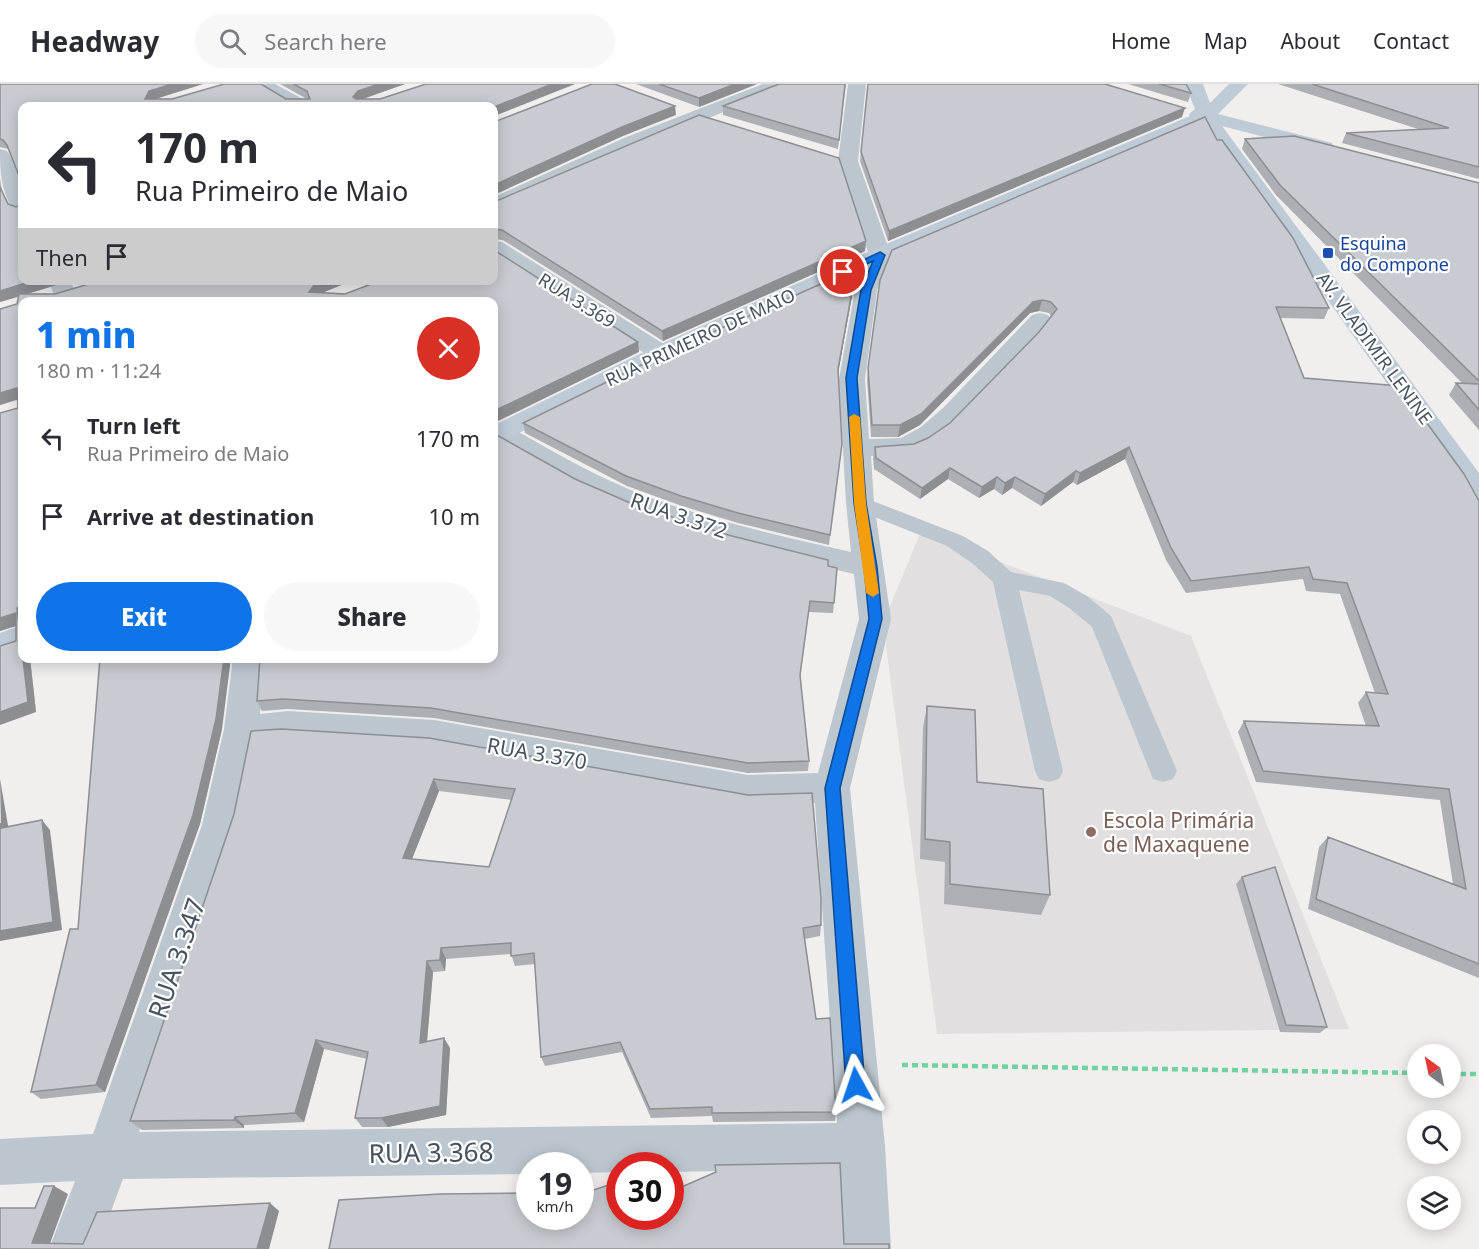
<!DOCTYPE html>
<meta charset="utf-8">
<style>
body{margin:0;font-family:"Noto Sans",sans-serif;background:#f7f7f7;color:#2b2b33;height:100vh;display:flex;flex-direction:column;font-size:22px;white-space:nowrap}
*{box-sizing:border-box;margin:0}
p{font-size:20px;color:#7c7c81}
.icon{flex:none;width:33px;height:33px;fill:none;stroke:currentColor;stroke-width:2;stroke-linecap:round;stroke-linejoin:round}
.map{position:relative;flex:1;overflow:hidden}
.sheet{position:absolute;left:18px;top:213px;width:480px;height:366px;display:flex;flex-direction:column;background:#fff;border-radius:12px;box-shadow:0 3px 15px #0003}
.sheet>*{flex:none}
.top-card{position:absolute;left:18px;top:18px;width:480px;height:183px;border-radius:12px;box-shadow:0 3px 15px #0003;background:#fff;color:#2b2b33;overflow:hidden}
.needle{width:39px;rotate:327deg}
.fabs{position:absolute;left:1407px;top:960px;display:grid;gap:12px}
.fabs a{display:grid;place-items:center;width:54px;height:54px;border-radius:50%;background:#fff;box-shadow:0 3px 15px #0003;font-size:30px}
.speed{position:absolute;left:516px;top:1068px;display:flex;gap:12px;font-size:30px;font-weight:700;text-align:center}
.speed>*{display:grid;place-content:center;width:78px;height:78px;border-radius:50%;background:#fff;box-shadow:0 3px 15px #0003;line-height:1}
.speed small{font-size:15px;font-weight:400}
.speed .limit{border:9px solid #d22;background:#fff;color:#111}
.pin{position:absolute;display:grid;place-items:center;width:51px;height:51px;color:#fff;margin:-26px;border:3px solid #fff;border-radius:50%;box-shadow:0 2px 6px #0007}
.me{position:absolute;width:66px;margin:-33px;rotate:355deg;stroke-linejoin:round;filter:drop-shadow(0 0 4px #0008)}
.turn{display:flex;align-items:center;gap:21px;height:126px;padding:0 18px;font-size:27px}
.turn .icon{width:78px;height:78px;stroke-width:2.5}
.turn b{display:block;font-size:42px;line-height:51px}
.then{display:flex;align-items:center;height:57px;padding:0 18px;background:#0003;gap:12px;font-size:22px}
.round{display:grid;place-items:center;flex:none;width:63px;height:63px;border-radius:32px;background:#f7f7f7}
.overview{display:flex;align-items:center;justify-content:space-between;height:102px;padding:0 18px}
h1{font-size:36px;font-weight:800;line-height:45px;color:#1074e9}
.action{display:flex;gap:12px;margin-top:auto;padding:12px 18px}
.action a{flex:1;height:69px;border-radius:36px;background:#1074e9;color:#fff;font-size:24px;font-weight:800;line-height:69px;text-align:center}
.action a+a{background:#f7f7f7;color:#2b2b33}
ul{padding:0;list-style:none}
li{display:flex;align-items:center;gap:18px;height:78px;padding:0 18px}
li div{flex:1}
li b{display:block;font-size:22px}
li em{font-style:normal}
header{display:flex;align-items:center;gap:36px;box-sizing:border-box;height:84px;padding:0 30px;background:#fff;border-bottom:2px solid #e1e1e2}
header strong{font-size:28px}
nav{display:flex;gap:33px;margin-inline-start:auto;font-size:21px}
.search{width:420px;height:54px;background:#f7f7f7;display:flex;align-items:center;gap:15px;box-sizing:border-box;padding:0 21px;border-radius:33px;color:#7c7c81;font-size:22px}
.map>svg:first-child{display:block}
</style>
<header>
<strong>Headway</strong>
<div class="search"><svg class="icon" aria-label="search" viewBox="0 0 24 24"><circle cx="10" cy="10" r="6"/><path d="M15 15l6 6"/></svg>Search here</div>
<nav><a>Home</a><a>Map</a><a>About</a><a>Contact</a></nav>
</header>
<div class="map">
<svg width="1479" height="1165" viewBox="0 0 1479 1165">
<rect width="100%" height="100%" fill="#f1eeee"/>
<path fill="#e2dfe0" d="M921,447L1191,552L1349,945L937,950L883,539Z"/>
<g fill="none" stroke-linecap="round" stroke-linejoin="round">
<path stroke="#71d19f" stroke-width="4.5" stroke-dasharray="6 4" stroke-linecap="butt" d="M902,981L1418,989
M1450,990H1479"/>
<path fill="#bcc6ce" fill-rule="evenodd" d="M860,412L963,452L988,467L1011,488L1064,499L1087,512L1111,532L1177,687L1173,695L1163,698L1153,695L1092,543L1069,524L1050,512L1019,506L1063,687L1059,695L1049,698L1039,695L1035,687L993,498L972,479L947,462L852,424L849,419L852,414Z"/>
<path fill="#bcc6ce" fill-rule="evenodd" d="M253,0H275L308,18L311,22H290Z
M763,0H787L784,4L638,62L600,81L494,126V113L624,54Z
M848,0H866L858,77L891,171L877,206L865,295L869,355L901,354L921,343L944,323L1032,231L1040,229L1048,231L1052,236L963,334L940,355L924,365L908,369L871,372L874,419L891,535L850,704L885,1062L891,1165H843L840,1085L670,1088V1082H620V1088L580,1089V1082H530V1090L123,1095L97,1165H49L75,1097L0,1101V1055L93,1050L202,741L224,645L233,574H265L260,630L288,627L434,636L748,691L818,689L859,535L854,490C771,470 685,451 607,417C567,400 531,377 494,356V341L508,342C547,364 586,387 626,404C698,434 776,451 851,468L846,419L839,295L855,206L869,171L838,77ZM288,655L434,664L748,721L815,719L837,1039L139,1048L240,741L256,657Z
M0,65L7,67L10,71L22,101V130L15,128C1,109 0,88 0,65Z
M494,157L502,158L670,264L673,269L670,274L661,276L652,274L494,172Z
M48,196H70L80,218H57Z"/>
<path fill="#becad6" fill-rule="evenodd" d="M1185,0H1203L1210,19L1229,0H1248L1218,30L1332,59L1334,63L1332,67L1325,69L1222,42L1479,389V418L1469,415L1203,40L888,176L670,274L503,357L494,359V341L652,264L872,166L1190,32L1189,30L1195,25Z
M22,541V566L0,574V549Z"/>
</g>
<path fill="#acafb4" fill-rule="evenodd" d="M0,0H203L155,15H307L280,0H405L361,15H380L426,0H575L494,32L22,196H73L27,210L322,209L638,258L639,268L22,218V574H30L36,628L16,557V542L0,547L18,324L17,316L0,321V225L17,220L18,213L0,218V94L2,107L9,120L16,123L19,121V92L10,67L8,65L0,63Z
M636,0H757L699,23Z
M846,0L838,65L723,31V22Z
M868,0L1182,33L888,157L860,77Z
M1128,0H1186L1191,9L1188,18Z
M1278,0H1479V95L1342,59L1346,49L1418,45Z
M1245,55L1479,99V346L1449,311L1456,299L1463,300L1276,111L1242,65Z
M1217,56L1329,224L1324,235L1280,234L1304,294L1479,417V894L1308,825L1319,763L1328,753L1453,800L1440,716L1256,698L1238,648L1244,637L1366,642L1358,619L1366,608L1375,609L1340,510L1306,507L1303,495L1186,509L1166,476L1125,375L1077,401L1073,398L1041,422L1012,404L1002,411L994,405L979,414L948,395L920,415L874,385L873,374L875,363L914,360L928,354L950,339L1039,248L1051,232L1049,229L1039,227L1030,229L920,341L898,353H871L867,295L880,196Z
M494,118L866,157L865,167L663,257L503,156L494,155Z
M858,192L853,206L838,289L841,370L829,461L738,439L682,422L627,402L525,349L523,339Z
M575,395L635,421L828,482L837,484L833,529L809,528L800,594L809,677L808,687L748,689L434,634L288,625L262,627L257,617Z
M927,622L1050,811L1041,831L944,820L945,778L920,775L923,643Z
M222,645L200,740L105,1008L41,1015L31,1008L78,845Z
M429,654L821,841L820,852L805,855L816,935L836,1028L835,1037L713,1038L712,1032L651,1034L622,968L545,982L541,973L535,880L515,882L511,870L446,875L445,887L433,888L427,957L450,964L446,1031L388,1043H362L355,1034L367,975L324,965L304,1038L244,1041V1044L142,1046L130,1037ZM439,707L512,716L489,783L412,775Z
M1242,793L1327,943L1320,949L1280,948L1236,800Z"/>
<path fill="#8c8e92" d="M172,0H203L152,16L145,15L149,7Z
M379,0H405L360,16L356,22L353,13L358,7Z
M552,0H575L494,32V23Z
M735,0H757L699,23V14Z
M675,22L676,31L623,52L494,111V101L622,43Z
M1185,24L1182,33L888,157L889,147Z
M866,157L865,167L663,257L662,247Z
M859,183L858,192L853,206L837,295L838,285L854,196Z
M35,196H73L0,218V207Z
M326,196H354L317,211L309,208L314,201Z
M1042,216L1039,227L1030,229L920,341L898,353L900,341L1033,218Z
M638,258L639,268L494,339V327Z
M17,304L22,314L0,321V309Z
M1129,363L1125,375L1077,401L1080,389Z
M950,384L948,395L920,415L922,404Z
M1076,387L1073,398L1041,422L1045,410Z
M997,393L994,405L979,414L982,403Z
M1015,393L1012,404L1002,411L1005,399Z
M22,522V568L19,541L0,547V534Z
M23,574H30L36,628L0,641V628Z
M224,574H231L222,645L200,740L105,1008L96,1001Z
M0,695L10,753L1,744Z
M434,695L439,707L408,785L403,774Z
M42,736L50,746L62,846L0,857V847Z
M441,864L446,875L445,887L440,876Z
M427,877L433,888L426,969L420,959Z
M444,954L450,964L446,1031L388,1043L381,1034Z
M316,956L324,965L304,1038L295,1029Z
M235,1033L244,1041V1044L234,1036Z
M54,1102L68,1110L48,1165L32,1159Z
M270,1119L279,1127L269,1165H257Z"/>
<path fill="#c8cbd1" stroke="#8c8e92" stroke-width="1.5" fill-rule="evenodd" d="M0,0H172L149,7L145,15H172L224,0H261L286,15H310L307,7L293,0H379L358,7L353,13L356,15H380L426,0H552L494,23L22,22V196H35L0,207V103L8,120L16,123L19,121V92L7,61L3,56L0,55Z
M592,0H615L675,22L622,43L494,101V38Z
M659,0H735L699,14Z
M779,0H845L839,56L723,22Z
M868,0H1105L1185,24L889,147L861,68Z
M1159,0H1186L1191,9Z
M1312,0H1479V83L1346,49L1449,44Z
M699,31L839,74L866,157L662,247L502,146L494,145V118Z
M1205,33L1217,56H1222L1293,154L1329,224L1276,223L1304,294L1400,302L1464,390L1479,417V880L1316,815L1328,753L1466,805L1449,705L1263,687L1244,637L1379,642L1366,608L1388,610L1347,499L1313,495L1309,483L1191,497L1171,464L1129,363L1080,389L1076,387L1045,410L1015,393L1005,399L997,393L982,403L950,384L922,404L876,374L875,363L914,360L928,354L950,339L1039,248L1057,225L1051,218L1042,216L1033,218L921,330L900,341H872L868,284L880,196L892,166Z
M1294,52L1479,99V297L1280,101L1245,55Z
M494,166L638,258L494,327V218H22V522L17,524L28,618L0,628V562L16,557V529L0,534V329L18,324L17,304L0,309V225L17,220L19,210H55L102,196H326L314,201L309,208L345,210L382,196H494Z
M859,183L854,196L838,285L842,360L830,451L738,429L681,412L626,392L523,339L670,267Z
M1456,299L1479,300V326Z
M494,350H495L575,395L635,421L728,451L828,476V482L837,484L834,519L810,517L800,591L809,677L748,679L431,624L283,615L257,617L260,574H494Z
M100,574H224L216,635L193,731L96,1001L31,1008L70,845H78Z
M927,622L975,626L977,698L1043,705L1050,811L950,800V758L925,755Z
M281,645L429,654L748,711L812,709L821,814V841L803,844L816,935L830,934L836,1028L712,1029V1023L650,1025L620,958L541,973L534,869L511,872V859L441,864L440,876L427,877L420,959L444,954L440,1022L381,1034H355L368,968L316,956L295,1029L235,1033L234,1036L130,1037L234,730L251,647ZM434,695L515,705L489,783L403,774Z
M42,736L53,838L0,847V739L1,744Z
M1275,783L1327,943L1286,941L1242,793Z
M840,1079L844,1160H889V1165H329L339,1116L440,1110L530,1109V1132H580V1108H588L620,1097V1132H670V1108L716,1088L715,1081Z
M44,1102H54L32,1159L83,1160L97,1128L270,1119L257,1165H0V1124H35Z"/>
<path fill="#1074e9" stroke="#0a4b97" stroke-width="1.5" d="M880,168L885,171L871,206L857,294L866,419L877,483L882,535L840,704L865,1001L862,1007L856,1010L849,1007L846,1001L825,704L869,535L864,483L854,419L846,294L861,206L873,177L846,190L838,188Z"/>
<path fill="#f59e0b" d="M854,330L860,333L866,419L879,509L873,513L866,509L854,419L849,333Z"/>
<rect fill="#1a4fb4" stroke="#fff" stroke-width="2" x="1322" y="163" width="12" height="12" rx="3"/>
<circle fill="#8d6e63" stroke="#fff" stroke-width="2" cx="1091" cy="748" r="6"/>
<g text-anchor="middle" dominant-baseline="central" stroke-width="4.5" stroke-linejoin="round" paint-order="stroke">
<g font-size="18" fill="#164399" stroke="#fff" text-anchor="start">
<text x="1340" y="159">Esquina<tspan x="1340" dy="21">do Compone</tspan></text>
</g>
<g font-size="18" fill="#46525d" stroke="#fff">
<text transform="translate(577 216) rotate(32)">RUA 3.369</text>
<text transform="translate(700 253) rotate(-25)">RUA PRIMEIRO DE MAIO</text>
<text transform="translate(1375 264) rotate(54)">AV. VLADIMIR LENINE</text>
</g>
<g font-size="21" fill="#46525d" stroke="#fff">
<text transform="translate(679 431) rotate(19)">RUA 3.372</text>
<text transform="translate(537 669) rotate(10)">RUA 3.370</text>
</g>
<g font-size="21" fill="#785e54" stroke="#fff" text-anchor="start">
<text x="1103" y="736">Escola Primária<tspan x="1103" dy="24">de Maxaquene</tspan></text>
</g>
<g font-size="26" fill="#46525d" stroke="#fff">
<text transform="translate(176 874) rotate(-71)">RUA 3.347</text>
<text transform="translate(431 1068) rotate(-1)">RUA 3.368</text>
</g>
</g>
</svg>
<div class="fabs">
<a><svg class="needle" viewBox="-14 -14 28 28"><path d="M0-13l5 13h-10z" fill="#e53935"/><path d="M0 13l5-13h-10z" fill="#7c7c81"/></svg></a>
<a><svg class="icon" aria-label="search" viewBox="0 0 24 24"><circle cx="10" cy="10" r="6"/><path d="M15 15l6 6"/></svg></a>
<a><svg class="icon" aria-label="layers" viewBox="0 0 24 24"><path d="M12 4l9 5-9 5-9-5zM3 14l9 5 9-5"/></svg></a>
</div>
<div class="speed"><div>19<small>km/h</small></div><div class="limit">30</div></div>
<div class="pin" style="left:843px;top:188px;background:#d93025"><svg class="icon" aria-label="arrive" viewBox="0 0 24 24"><path d="M6 21V4h12l-3 4 3 4H6"/></svg></div>
<svg class="me" style="left:856px;top:1001px" viewBox="-20 -20 40 40"><path d="M0-17L14 15 0 8-14 15z" fill="#1074e9" stroke="#fff" stroke-width="4"/></svg>
<div class="top-card">
<div class="turn"><svg class="icon" aria-label="left" viewBox="0 0 24 24"><path d="M17 20v-9H6M10 6l-5 5 5 5"/></svg><div><b>170 m</b>Rua Primeiro de Maio</div></div>
<div class="then">Then<svg class="icon" aria-label="arrive" viewBox="0 0 24 24"><path d="M6 21V4h12l-3 4 3 4H6"/></svg></div>
</div>
<section class="sheet">
<div class="overview"><div><h1>1 min</h1><p>180 m · 11:24</p></div><a class="round" style="background:#d93025;color:#fff"><svg class="icon" aria-label="close" viewBox="0 0 24 24"><path d="M6 6l12 12M18 6L6 18"/></svg></a></div>
<ul>
<li><svg class="icon" aria-label="left" viewBox="0 0 24 24"><path d="M17 20v-9H6M10 6l-5 5 5 5"/></svg><div><b>Turn left</b><p>Rua Primeiro de Maio</p></div><em>170 m</em></li>
<li><svg class="icon" aria-label="arrive" viewBox="0 0 24 24"><path d="M6 21V4h12l-3 4 3 4H6"/></svg><div><b>Arrive at destination</b></div><em>10 m</em></li>
</ul>
<div class="action"><a>Exit</a><a>Share</a></div>
</section>
</div>
